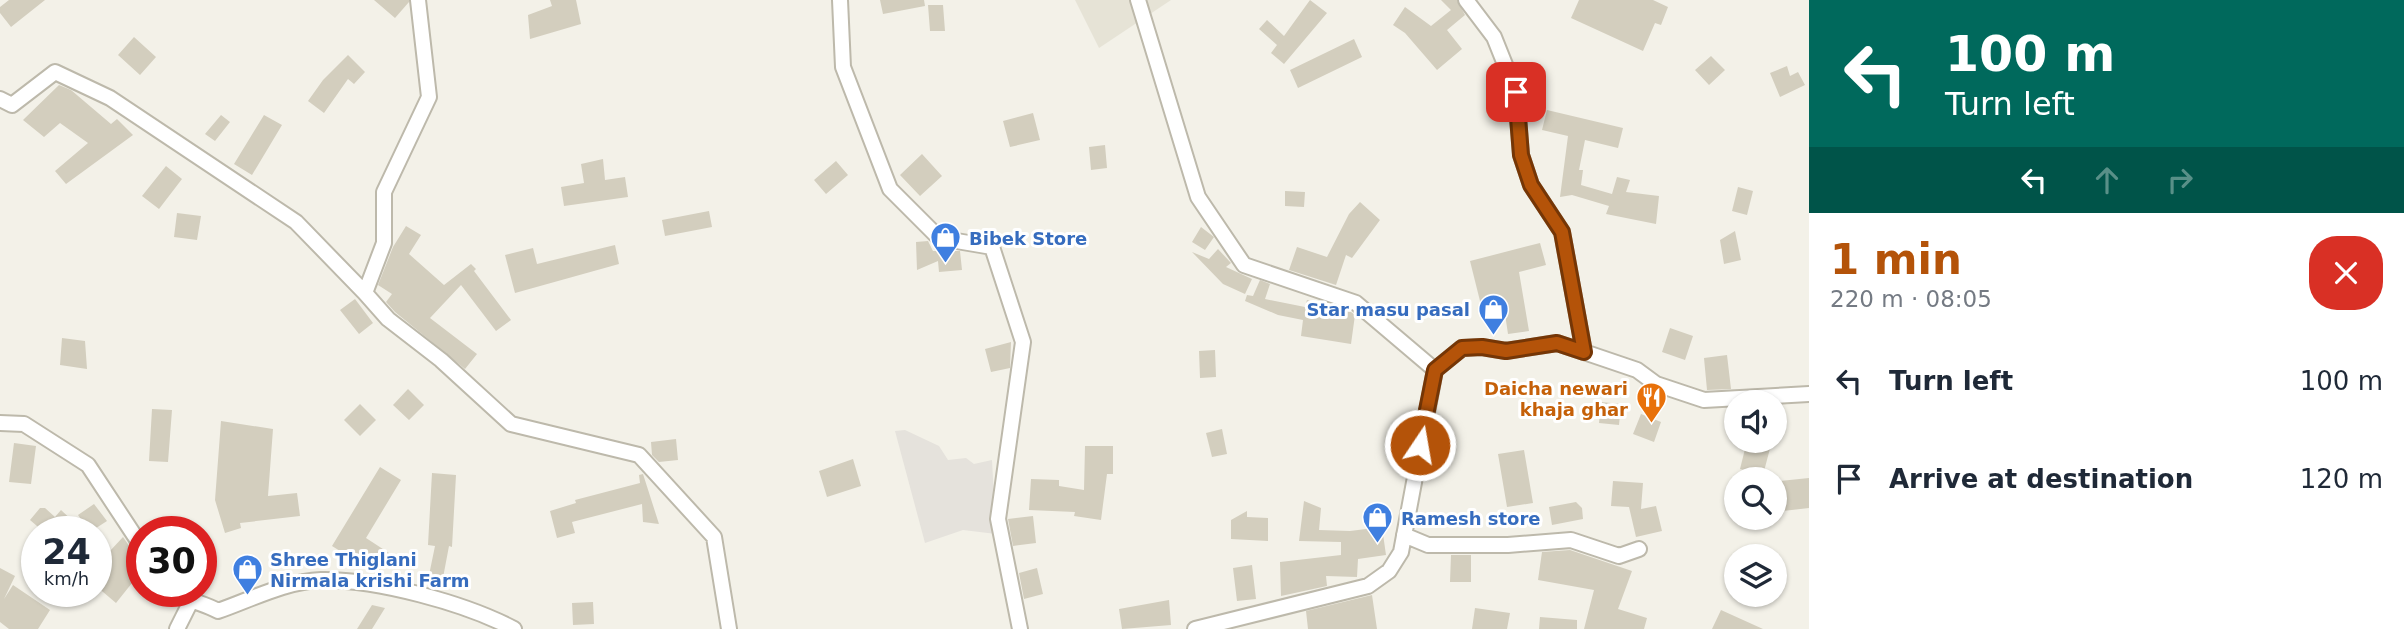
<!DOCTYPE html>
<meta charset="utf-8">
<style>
body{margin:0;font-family:"DejaVu Sans",sans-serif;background:#f2f2f3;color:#1f2937;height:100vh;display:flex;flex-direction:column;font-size:26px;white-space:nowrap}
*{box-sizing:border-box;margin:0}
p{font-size:23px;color:#747a83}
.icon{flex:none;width:38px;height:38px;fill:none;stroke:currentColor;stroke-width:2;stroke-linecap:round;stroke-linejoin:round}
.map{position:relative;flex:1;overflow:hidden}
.sheet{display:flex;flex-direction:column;background:#fff;width:595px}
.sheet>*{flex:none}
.guide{background:#00695c;color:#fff;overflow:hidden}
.fabs{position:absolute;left:1724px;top:390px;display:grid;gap:14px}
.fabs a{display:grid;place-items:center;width:63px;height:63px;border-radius:50%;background:#fff;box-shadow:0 2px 5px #0004;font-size:35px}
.speed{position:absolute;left:21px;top:516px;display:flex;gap:14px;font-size:35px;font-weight:700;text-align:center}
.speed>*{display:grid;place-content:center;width:91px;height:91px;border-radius:50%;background:#fff;box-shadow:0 2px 5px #0004;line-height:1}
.speed small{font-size:18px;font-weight:400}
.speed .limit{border:10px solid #d22;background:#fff;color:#111}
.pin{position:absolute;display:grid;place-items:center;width:60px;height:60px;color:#fff;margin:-30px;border-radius:14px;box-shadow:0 4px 10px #0006}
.me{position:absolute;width:77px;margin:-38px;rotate:12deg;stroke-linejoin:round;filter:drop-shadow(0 0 5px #0008)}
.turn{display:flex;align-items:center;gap:24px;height:147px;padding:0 21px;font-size:32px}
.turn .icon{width:91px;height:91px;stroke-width:2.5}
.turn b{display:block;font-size:49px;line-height:60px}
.lanes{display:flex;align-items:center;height:66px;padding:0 21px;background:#0003;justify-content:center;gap:35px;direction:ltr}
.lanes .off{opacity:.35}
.round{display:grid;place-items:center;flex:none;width:74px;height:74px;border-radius:28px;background:#f2f2f3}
.summary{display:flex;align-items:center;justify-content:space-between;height:119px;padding:0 21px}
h1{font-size:42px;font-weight:800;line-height:52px;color:#b45309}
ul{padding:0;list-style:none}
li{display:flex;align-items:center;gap:21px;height:98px;padding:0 21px}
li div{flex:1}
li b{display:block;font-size:26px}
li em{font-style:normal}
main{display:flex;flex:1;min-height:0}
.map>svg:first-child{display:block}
</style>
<main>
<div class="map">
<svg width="1809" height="629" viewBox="0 0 1809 629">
<rect width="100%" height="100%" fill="#f3f1e8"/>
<path fill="#e6e3d6" d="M1075,0H1171L1099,48Z"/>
<path fill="#e5e2dc" d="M905,430L939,446L948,460L966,458L974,464L992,460L996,534L963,530L925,543L895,431Z"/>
<path fill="#d3cebe" d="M9,0H45L11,27L0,13V7Z
M374,0H409V2L395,18Z
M550,0H576L581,24L530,39L528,15L552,6Z
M880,0H924L925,6L883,14Z
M1310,0L1327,13L1284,64L1271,53L1277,45L1259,29L1267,20L1284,36Z
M1441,0H1457L1465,15L1447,30L1462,49L1437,70L1405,33L1393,25L1405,7L1431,26L1451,10Z
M1579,0H1653L1668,7L1661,25L1655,23L1643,51L1571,18Z
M928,5H943L945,31H930Z
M134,37L156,57L140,75L118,55Z
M1354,39L1362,57L1298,88L1290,70Z
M348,55L365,72L354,84L348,79L324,113L308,101L323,80Z
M1711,56L1725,70L1709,85L1695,70Z
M1787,66L1790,76L1798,72L1805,85L1780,97L1770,73Z
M59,85L71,90L111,124L117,119L133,135L66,184L55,171L88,143L60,123L44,137L23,120Z
M1547,110L1623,128L1618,148L1585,140L1579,170H1583L1581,185L1612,194L1617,177L1630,180L1626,192L1659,196L1656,224L1606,214L1609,206L1572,195L1560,197L1568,136L1542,130Z
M1033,113L1040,140L1010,147L1003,121Z
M221,115L230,122L215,141L205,134Z
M264,115L282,125L252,175L234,164Z
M1105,145L1107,168L1091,170L1089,147Z
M922,154L942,176L920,196L900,175Z
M603,159L605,180L625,177L628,197L564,206L561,187L584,183L581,164Z
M836,161L848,175L826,194L814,180Z
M166,166L182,179L159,209L142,196Z
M1738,187L1753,191L1747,215L1732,211Z
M1285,191L1305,192L1304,207L1285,206Z
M1360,202L1380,220L1352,258L1346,255L1336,285L1289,270L1297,247L1327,257L1349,214Z
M709,211L712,227L665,236L662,220Z
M177,213L201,216L197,240L174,237Z
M406,226L421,235L409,254L444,285L471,264L476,269L474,271L511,320L496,331L461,285L430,318L477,354L465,369L395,312L386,302L392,294L378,285L393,247Z
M1201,227L1214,237L1205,250L1192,242Z
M1735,231L1741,260L1724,264L1720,240Z
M928,241L933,251H960L962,270L939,272L938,261L917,270L916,242Z
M1540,243L1546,265L1519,272L1529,331L1508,334L1505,314L1484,317L1470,261Z
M615,245L619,264L515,293L505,255L533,248L537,264Z
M1218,249L1231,263L1226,267L1252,279L1245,294L1223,284L1192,252L1209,259Z
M1260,280L1270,284L1265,299L1305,307L1307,300L1351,312L1355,315L1351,344L1301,336L1303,320L1278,315L1245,301L1247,295L1253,296Z
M355,299L373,323L359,334L340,310Z
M1670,328L1693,336L1685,360L1662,352Z
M62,338L85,341L87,369L60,365Z
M1011,342L1010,368L991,372L985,349Z
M1215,350L1216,377L1200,378L1199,351Z
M1727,355L1731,389L1707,390L1704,358Z
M408,389L424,405L409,420L393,405Z
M1601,402L1621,404L1619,425L1599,423Z
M360,404L376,420L360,436L344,420Z
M152,409L172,410L168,462L149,461Z
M1641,414L1661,422L1654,442L1633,434Z
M221,421L273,429L268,496L297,493L300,516L240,523L241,528L225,533L215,500Z
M1222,429L1227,454L1212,457L1206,433Z
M676,439L678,460L659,462L652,455L651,442Z
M1747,441H1772L1763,475L1740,469Z
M14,443L36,446L31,484L9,482Z
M1085,446H1113V474H1107L1101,520L1074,516L1075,512L1029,510L1031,479L1059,480V486L1084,490Z
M1524,450L1533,503L1507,507L1498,454Z
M853,459L861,486L827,497L819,471Z
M380,467L401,480L366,538L389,553L377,574L332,546Z
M432,473L456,475L452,547L449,546L442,583L428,580L435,546L428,545Z
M643,474L659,524L643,522L642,504L572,522L575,533L557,538L550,511L576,503L575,500L640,483L639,475Z
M1809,478V508L1783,511L1780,481Z
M1613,481L1643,483L1641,509L1656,506L1662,531L1636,537L1629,507L1611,506Z
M1304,501L1321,508L1319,530L1350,531L1382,527L1386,555L1358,559L1357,577L1326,576L1327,586L1281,596L1280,562L1341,555V542L1299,541Z
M1576,502L1582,508L1583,519L1552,525L1549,507Z
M94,504L107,521L90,532L78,515Z
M40,508H45L55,517L61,510L76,524L69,532H44L30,520Z
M1247,511V517L1268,518V541L1231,539V520Z
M1033,516L1036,543L1013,546L1008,519Z
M123,537L134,553L142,557V566L133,575L136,578L116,603L96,586V566Z
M1570,550L1632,571L1618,609L1647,618L1644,629H1584L1594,590L1538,580L1542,552Z
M1451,555H1471V582H1450Z
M1252,565L1256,599L1237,601L1233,568Z
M0,568L15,576L4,599L13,585L50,610L38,629H9L0,622Z
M1037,568L1043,594L1024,599L1019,573Z
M1372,595L1377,629H1308L1306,611Z
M1169,600L1171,625L1122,629L1119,609Z
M593,602L594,624L573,625L572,603Z
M372,605L385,608L372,629H357Z
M1475,608L1510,613L1507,629H1472Z
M1721,610L1763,629H1712Z
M1540,617L1577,620V629H1539Z"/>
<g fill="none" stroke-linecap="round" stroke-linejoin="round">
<defs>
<path id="street" d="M418,0L429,97L384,192V243L365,293L388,319L441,360L511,424L639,455L714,537L729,629
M840,0L843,67L890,189L939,238L992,247L1023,342L998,519L1020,629
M1138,0L1198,197L1244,265L1356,303L1435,370
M1466,0L1494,37L1516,92L1521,155L1531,185L1562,232L1584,352L1637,370L1656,384L1704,400L1809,394
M0,99L12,105L55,72L110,98L296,222L365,293
M0,423L24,424L88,465L142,547
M1404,535L1428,545H1508L1571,540L1619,556L1639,549
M176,592C190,602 204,603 218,611C250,600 286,581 321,580C376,579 465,603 514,629
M177,629L190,603
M1195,629L1368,586L1389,571L1401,552L1435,370L1462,348L1482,347L1506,351L1557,343L1584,352"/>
</defs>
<use href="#street" stroke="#bdb9ab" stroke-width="18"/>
<use href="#street" stroke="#fff" stroke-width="14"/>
</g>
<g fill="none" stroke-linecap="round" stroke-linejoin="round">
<defs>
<path id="route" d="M1420,445L1435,370L1462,348L1482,347L1506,351L1557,343L1584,352L1562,232L1531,185L1521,155L1516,92"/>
</defs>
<use href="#route" stroke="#753606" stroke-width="18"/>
<use href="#route" stroke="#b45309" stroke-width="12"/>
</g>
<defs>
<symbol id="shop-pin" viewBox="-11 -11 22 30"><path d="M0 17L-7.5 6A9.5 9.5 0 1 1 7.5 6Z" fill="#3f7fe0" stroke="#fff"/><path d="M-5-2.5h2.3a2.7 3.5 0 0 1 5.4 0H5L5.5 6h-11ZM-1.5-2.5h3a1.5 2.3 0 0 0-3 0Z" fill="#fff"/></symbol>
<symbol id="restaurant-pin" viewBox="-11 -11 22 30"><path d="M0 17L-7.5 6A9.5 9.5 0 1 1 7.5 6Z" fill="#e8710a" stroke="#fff"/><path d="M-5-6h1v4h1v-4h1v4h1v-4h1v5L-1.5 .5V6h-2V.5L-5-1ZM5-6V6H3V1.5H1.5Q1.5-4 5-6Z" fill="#fff"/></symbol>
</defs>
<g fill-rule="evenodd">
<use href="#shop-pin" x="928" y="220" width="35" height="47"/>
<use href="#shop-pin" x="1476" y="292" width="35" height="47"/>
<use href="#restaurant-pin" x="1634" y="380" width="35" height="47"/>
<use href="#shop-pin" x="1360" y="500" width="35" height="47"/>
<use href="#shop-pin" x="230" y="552" width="35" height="47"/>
</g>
<g text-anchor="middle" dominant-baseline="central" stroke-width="6" stroke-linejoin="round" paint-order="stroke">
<g font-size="18" font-weight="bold" fill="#366cbe" stroke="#fff" text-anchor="start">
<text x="969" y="238">Bibek Store</text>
<text x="1470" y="309" text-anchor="end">Star masu pasal</text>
<text x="1401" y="518">Ramesh store</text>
<text x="270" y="559">Shree Thiglani<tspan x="270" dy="21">Nirmala krishi Farm</tspan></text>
</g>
<g font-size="18" font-weight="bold" fill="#c56008" stroke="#fff" text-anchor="end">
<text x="1628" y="388">Daicha newari<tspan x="1628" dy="21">khaja ghar</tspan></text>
</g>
</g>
</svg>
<div class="fabs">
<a><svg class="icon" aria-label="sound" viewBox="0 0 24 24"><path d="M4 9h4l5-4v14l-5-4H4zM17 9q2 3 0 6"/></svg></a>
<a><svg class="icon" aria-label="search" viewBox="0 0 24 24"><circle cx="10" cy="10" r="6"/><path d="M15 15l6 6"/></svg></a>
<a><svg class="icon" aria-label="layers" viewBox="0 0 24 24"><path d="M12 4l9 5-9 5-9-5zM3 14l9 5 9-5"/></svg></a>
</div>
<div class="speed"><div>24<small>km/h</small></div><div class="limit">30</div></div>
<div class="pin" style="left:1516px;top:92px;background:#d93025"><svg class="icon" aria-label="arrive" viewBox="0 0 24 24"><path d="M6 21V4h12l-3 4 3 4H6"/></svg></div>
<svg class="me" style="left:1420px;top:445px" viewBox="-20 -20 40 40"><circle r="17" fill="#b45309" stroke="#fff" stroke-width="3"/><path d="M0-11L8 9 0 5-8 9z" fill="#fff"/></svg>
</div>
<section class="sheet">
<div class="guide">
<div class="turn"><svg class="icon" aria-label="left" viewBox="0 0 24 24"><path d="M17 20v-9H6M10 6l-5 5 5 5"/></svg><div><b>100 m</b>Turn left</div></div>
<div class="lanes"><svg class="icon" aria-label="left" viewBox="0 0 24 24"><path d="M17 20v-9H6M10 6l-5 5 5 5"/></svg><svg class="icon off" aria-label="ahead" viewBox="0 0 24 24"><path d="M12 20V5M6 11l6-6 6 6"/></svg><svg class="icon off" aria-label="right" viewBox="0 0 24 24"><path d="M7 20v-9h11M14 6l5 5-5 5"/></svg></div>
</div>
<div class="summary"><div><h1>1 min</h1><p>220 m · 08:05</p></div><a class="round" style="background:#d93025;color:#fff"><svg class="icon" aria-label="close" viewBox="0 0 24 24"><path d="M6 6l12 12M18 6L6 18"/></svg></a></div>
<ul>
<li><svg class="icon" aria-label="left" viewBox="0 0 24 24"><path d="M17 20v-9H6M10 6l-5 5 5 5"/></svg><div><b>Turn left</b></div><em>100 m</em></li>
<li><svg class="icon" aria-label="arrive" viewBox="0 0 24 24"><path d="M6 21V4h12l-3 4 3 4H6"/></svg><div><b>Arrive at destination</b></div><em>120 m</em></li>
</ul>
</section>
</main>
